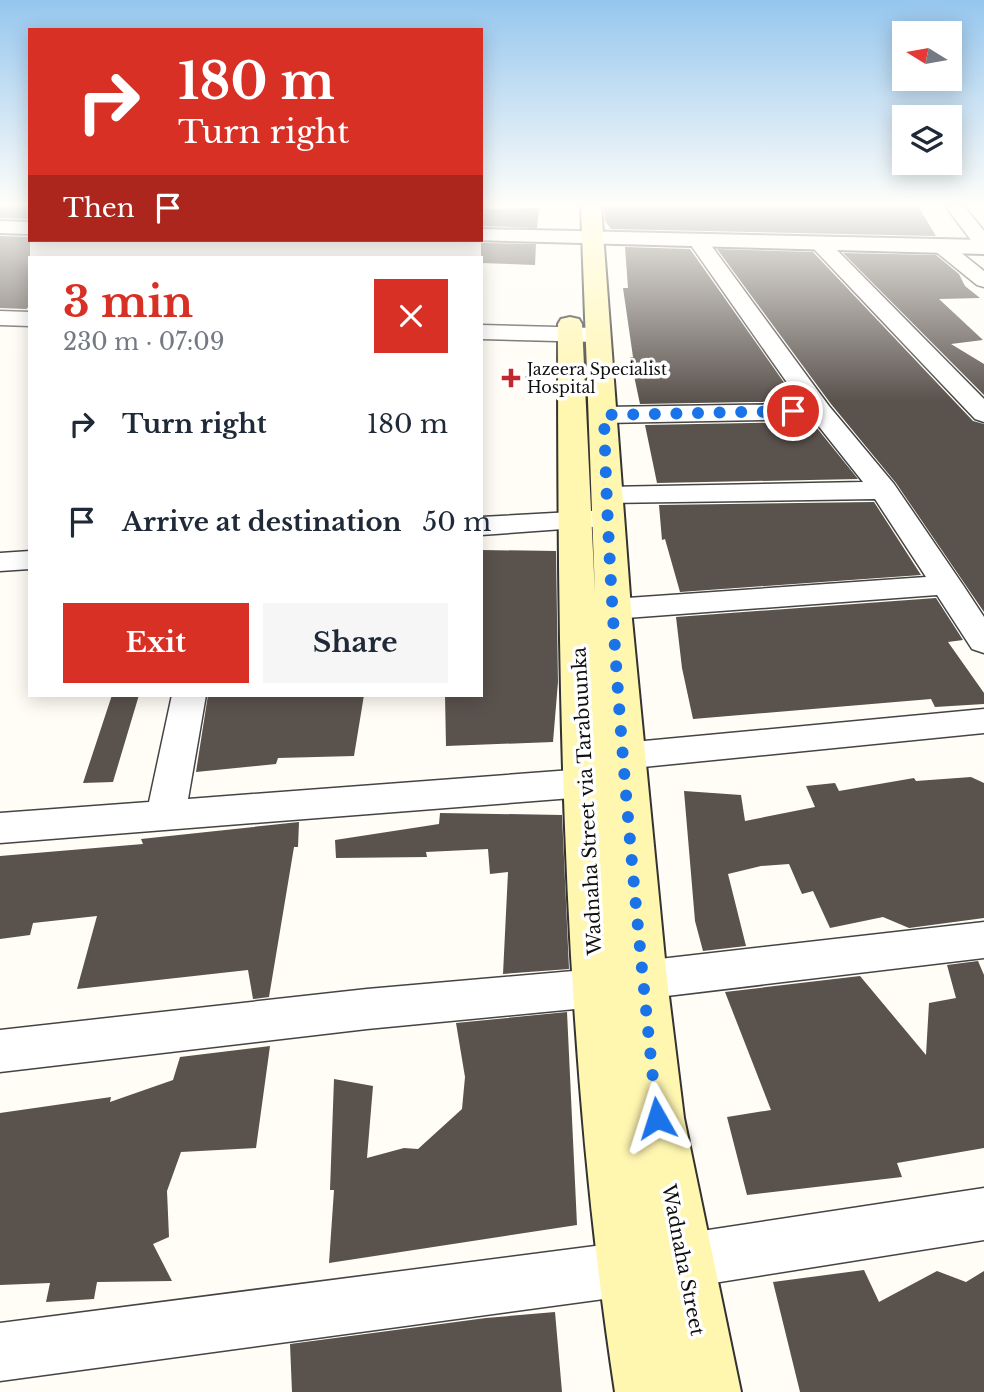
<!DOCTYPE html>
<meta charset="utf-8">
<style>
body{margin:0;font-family:"Libre Baskerville",serif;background:#f6f6f7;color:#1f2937;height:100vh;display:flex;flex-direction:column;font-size:26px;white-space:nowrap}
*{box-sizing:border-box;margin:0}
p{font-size:23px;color:#747a83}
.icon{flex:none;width:38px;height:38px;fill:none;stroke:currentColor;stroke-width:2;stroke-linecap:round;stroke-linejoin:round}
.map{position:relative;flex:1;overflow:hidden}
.side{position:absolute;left:28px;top:256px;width:455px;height:441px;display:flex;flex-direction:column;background:#fff;border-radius:0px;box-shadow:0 4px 18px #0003}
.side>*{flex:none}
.hud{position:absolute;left:28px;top:28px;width:455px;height:214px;border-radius:0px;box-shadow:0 4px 18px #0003;background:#d93025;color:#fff;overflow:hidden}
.needle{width:46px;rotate:281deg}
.controls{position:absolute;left:892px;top:21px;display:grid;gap:14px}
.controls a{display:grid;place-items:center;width:70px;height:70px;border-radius:0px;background:#fff;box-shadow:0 4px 18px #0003;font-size:35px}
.pin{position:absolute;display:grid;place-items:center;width:60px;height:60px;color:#fff;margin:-30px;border:4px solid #fff;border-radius:50%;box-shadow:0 2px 7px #0007}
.me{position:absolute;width:77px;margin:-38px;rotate:354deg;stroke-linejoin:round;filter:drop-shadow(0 0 5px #0008)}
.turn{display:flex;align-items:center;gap:24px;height:147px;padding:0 35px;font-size:32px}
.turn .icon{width:91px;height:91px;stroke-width:2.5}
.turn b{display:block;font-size:49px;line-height:60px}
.then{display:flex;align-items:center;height:66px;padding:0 35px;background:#0003;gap:14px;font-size:26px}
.round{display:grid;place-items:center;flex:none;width:74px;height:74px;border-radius:0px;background:#f6f6f7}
.overview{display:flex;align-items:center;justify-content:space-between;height:119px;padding:0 35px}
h1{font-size:42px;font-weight:700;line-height:52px;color:#d93025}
.primary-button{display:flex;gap:14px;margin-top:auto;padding:14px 35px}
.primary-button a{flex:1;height:80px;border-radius:0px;background:#d93025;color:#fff;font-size:28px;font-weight:700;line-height:80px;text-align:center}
.primary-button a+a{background:#f6f6f7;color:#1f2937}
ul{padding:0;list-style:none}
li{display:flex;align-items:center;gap:21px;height:98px;padding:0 35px}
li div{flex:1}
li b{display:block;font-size:26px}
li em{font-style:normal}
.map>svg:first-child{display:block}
</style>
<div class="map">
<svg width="984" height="1392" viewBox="0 0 984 1392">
<rect width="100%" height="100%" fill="#fffdf5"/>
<path fill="#5a524d" d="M0,206H30V219L0,218Z
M604,206H918L936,236L611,229L605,221Z
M539,208L537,228L481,226V209Z
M0,236L30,237V306L26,309L0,308Z
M481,243L536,244L535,265L481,263Z
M625,247L690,249L797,401L640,404L630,357H633L623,288H628Z
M717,249L813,252L973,421L984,424V612L896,483L831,404Z
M843,253L936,255L959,274L965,286L980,298L939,299L983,340L951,344L984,364V395Z
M812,422L858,479L657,483L645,425Z
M874,502L921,575L680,592L665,539L662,540L659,505Z
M481,550L556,551L558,682L553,742L446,746L445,695H481Z
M936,598L963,640L948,642L984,693V704L935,707L931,699L693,719L682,668L676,617Z
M112,695H139L113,782L83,783Z
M208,695H364L354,756L278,758L276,764L196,772Z
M971,777L984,783V918L909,928L883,917L830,928L813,891L802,894L789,864L761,866L728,874L746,946L703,951L695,921L684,791L741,795L745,821L815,807L806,786L835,783L839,791L914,778L916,781Z
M440,813L562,815L569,969L503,974L508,872L490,874L488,849L426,852L427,857L336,858L335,840L439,824Z
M299,822L298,847H294L269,997L253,999L248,970L77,989L97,916L33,923L30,935L0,939V856L143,844L141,839Z
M978,961L984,975V1148L897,1163L902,1177L747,1195L727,1117L771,1110L725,992L860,976L926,1055L929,1003L956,998L947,965Z
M567,1012L577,1225L329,1263L334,1190H330L334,1079L373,1086L367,1158L404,1148L418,1149L462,1109L465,1077L456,1023Z
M270,1046L256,1148L181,1152L167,1191L169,1237L153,1244L172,1281L97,1282L94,1299L46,1302L50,1283L0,1285V1113L111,1097L110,1102L173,1080L180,1057Z
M864,1270L879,1302L937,1271L966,1282L984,1271V1392H800L773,1282Z
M555,1312L562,1392H292L290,1344L486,1318Z"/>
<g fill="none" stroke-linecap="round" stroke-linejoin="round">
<defs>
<path id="minor" d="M945,206H964L984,231V250L977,248Z
M698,235L705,237L829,406L894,484L963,585L984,617V653L972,649L937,595L613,619L602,616L597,609L602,602L613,599L926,577L875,499L606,503L596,501L592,495L596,489L606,487L863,482L813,419L604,423L595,420L591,415L595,410L604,407L802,404L688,241Z
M820,238L827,240L984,399V422L975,419L813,248L810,244Z
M942,241L949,243L984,271V287L977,285L935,251L932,247L935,243Z
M0,311L30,312V326L0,325Z
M481,325L596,328L604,330L607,335L604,340L596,342L481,339Z
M608,510L618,513L623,519L618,525L481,535V517Z
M30,551V569L0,571V553Z
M172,695H206L188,799L585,769L598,773L604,783L598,793L585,797L0,843V813L149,802Z
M984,709V733L623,769L610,765L604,756L610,747L623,743Z
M984,922V958L642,999L626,993L620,980L626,967L642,961Z
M596,969L612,974L618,988L612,1002L596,1007L367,1029L0,1072V1030L367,989Z
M984,1188V1240L682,1288L663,1280L655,1261L663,1242L682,1234Z
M626,1242L645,1250L653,1269L645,1288L626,1296L0,1381V1323Z"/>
<path id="tertiary" d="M0,221L30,222V234L0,233Z
M481,229L984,240V254L474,240H481Z"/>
<path id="secondary" d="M581,206H601L631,609L667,980L684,1118L741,1392H615C561,1039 558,681 558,324L561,319L570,317L579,319L582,324L595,594Z"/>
</defs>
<use href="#minor" stroke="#444" stroke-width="3"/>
<use href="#tertiary" stroke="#444" stroke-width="4"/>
<use href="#secondary" stroke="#333" stroke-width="4"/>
<use href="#minor" fill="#fff" fill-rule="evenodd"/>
<use href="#tertiary" fill="#fff" fill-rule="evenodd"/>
<use href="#secondary" fill="#fff6b0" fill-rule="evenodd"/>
</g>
<linearGradient id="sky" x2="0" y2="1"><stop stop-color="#95c6ee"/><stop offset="0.51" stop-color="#fffefa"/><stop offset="1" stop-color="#fffefa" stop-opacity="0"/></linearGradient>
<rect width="984" height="401" fill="url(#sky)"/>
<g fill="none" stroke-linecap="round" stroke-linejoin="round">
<path stroke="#1a73e8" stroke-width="12" stroke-dasharray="0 21.6" d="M657,1118C633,884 610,650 604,415L793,411"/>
</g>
<path fill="#c4262e" stroke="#fff" stroke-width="2.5" d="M507.5 367.5h7v7h7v7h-7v7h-7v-7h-7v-7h7z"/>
<g text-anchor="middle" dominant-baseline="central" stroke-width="7" stroke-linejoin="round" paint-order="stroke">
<g font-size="16" fill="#111" stroke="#fff" text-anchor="start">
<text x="527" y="369">Jazeera Specialist<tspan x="527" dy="18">Hospital</tspan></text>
</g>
<g font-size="19" fill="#111" stroke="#fff">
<text transform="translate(587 801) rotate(-93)">Wadnaha Street via Tarabuunka</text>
<text transform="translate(683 1260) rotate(79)">Wadnaha Street</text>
</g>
</g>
</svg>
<div class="controls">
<a><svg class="needle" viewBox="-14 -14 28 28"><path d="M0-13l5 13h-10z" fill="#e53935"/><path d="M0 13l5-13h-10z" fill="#747a83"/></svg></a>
<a><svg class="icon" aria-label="layers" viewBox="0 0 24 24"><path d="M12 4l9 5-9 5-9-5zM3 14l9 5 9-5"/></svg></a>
</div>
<div class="pin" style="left:793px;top:411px;background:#d93025"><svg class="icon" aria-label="arrive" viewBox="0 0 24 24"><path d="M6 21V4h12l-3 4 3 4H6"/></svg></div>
<svg class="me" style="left:657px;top:1118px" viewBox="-20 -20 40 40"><path d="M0-17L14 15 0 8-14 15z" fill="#1a73e8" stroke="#fff" stroke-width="4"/></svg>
<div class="hud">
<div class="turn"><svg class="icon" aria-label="right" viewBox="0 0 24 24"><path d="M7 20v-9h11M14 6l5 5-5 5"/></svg><div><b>180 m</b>Turn right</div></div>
<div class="then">Then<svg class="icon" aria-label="arrive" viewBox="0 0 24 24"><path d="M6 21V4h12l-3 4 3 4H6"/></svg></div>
</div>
<section class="side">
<div class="overview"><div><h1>3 min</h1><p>230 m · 07:09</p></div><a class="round" style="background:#d93025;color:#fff"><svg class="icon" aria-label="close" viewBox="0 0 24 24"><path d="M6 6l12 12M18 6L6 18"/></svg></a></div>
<ul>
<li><svg class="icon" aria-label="right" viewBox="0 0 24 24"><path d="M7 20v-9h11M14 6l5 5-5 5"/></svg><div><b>Turn right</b></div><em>180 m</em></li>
<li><svg class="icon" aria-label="arrive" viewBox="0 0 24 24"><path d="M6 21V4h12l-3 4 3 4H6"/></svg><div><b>Arrive at destination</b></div><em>50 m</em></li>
</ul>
<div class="primary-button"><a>Exit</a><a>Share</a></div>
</section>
</div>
